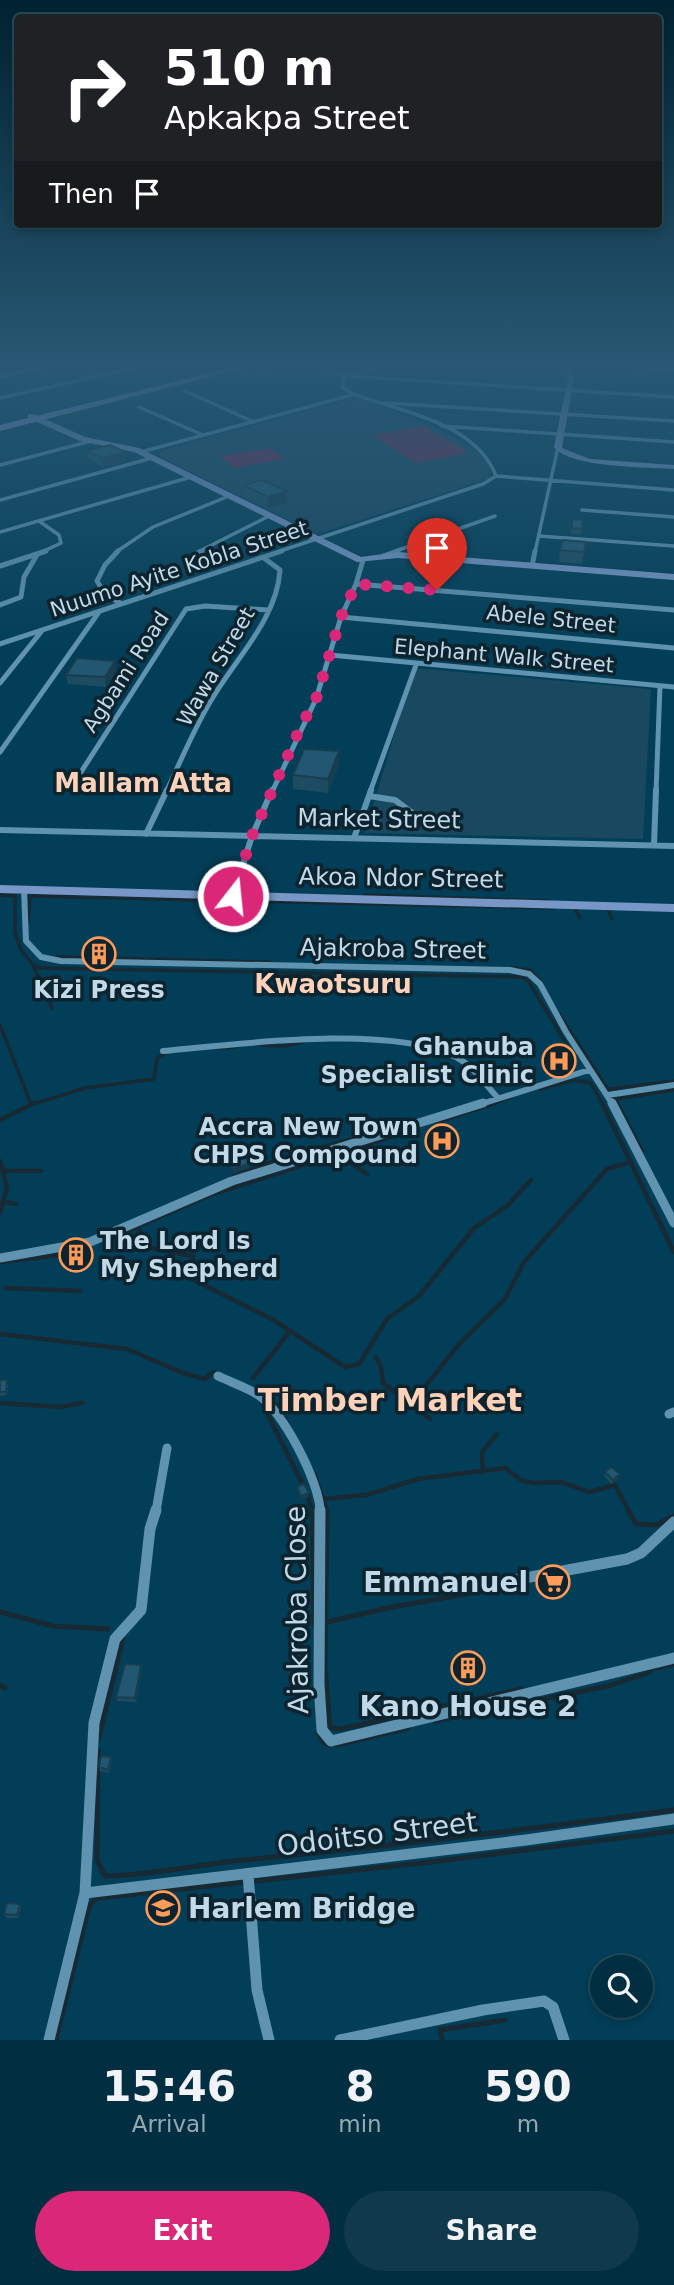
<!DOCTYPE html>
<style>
body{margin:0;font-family:"DejaVu Sans",sans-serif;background:#103a4c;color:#f1f3f6;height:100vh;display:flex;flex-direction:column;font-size:26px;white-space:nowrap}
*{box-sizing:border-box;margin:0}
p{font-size:23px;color:#96a8b1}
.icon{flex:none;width:38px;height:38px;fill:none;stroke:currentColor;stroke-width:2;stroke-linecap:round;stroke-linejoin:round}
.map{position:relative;height:2040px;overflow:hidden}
.details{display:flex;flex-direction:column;background:#022e41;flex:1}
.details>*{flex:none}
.banner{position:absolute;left:14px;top:14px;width:648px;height:214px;border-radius:7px;box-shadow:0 4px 10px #0003,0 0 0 2px #234a5a;background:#202124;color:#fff;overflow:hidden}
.tools{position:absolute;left:590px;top:1955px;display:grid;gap:14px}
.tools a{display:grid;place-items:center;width:63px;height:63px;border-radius:50%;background:#022e41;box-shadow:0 4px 10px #0003,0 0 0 2px #234a5a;font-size:35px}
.pin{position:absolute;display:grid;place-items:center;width:60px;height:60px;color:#fff;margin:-72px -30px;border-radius:50% 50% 50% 0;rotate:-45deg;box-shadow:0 0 7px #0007}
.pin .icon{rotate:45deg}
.me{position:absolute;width:77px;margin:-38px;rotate:16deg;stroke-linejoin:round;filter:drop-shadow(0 0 5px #0008)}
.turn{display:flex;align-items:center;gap:24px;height:147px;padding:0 35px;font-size:32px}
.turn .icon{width:91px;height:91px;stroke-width:2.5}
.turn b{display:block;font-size:49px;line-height:60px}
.then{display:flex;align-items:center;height:66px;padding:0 35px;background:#0003;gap:14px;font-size:26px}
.eta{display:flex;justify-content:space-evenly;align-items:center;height:119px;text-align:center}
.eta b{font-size:42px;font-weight:600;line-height:49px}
.button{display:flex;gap:14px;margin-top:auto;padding:14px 35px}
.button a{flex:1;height:80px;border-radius:42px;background:#db2777;color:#fff;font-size:28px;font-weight:600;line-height:80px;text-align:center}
.button a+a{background:#103a4c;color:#f1f3f6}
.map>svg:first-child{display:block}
</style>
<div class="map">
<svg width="674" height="2040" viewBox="0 0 674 2040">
<rect width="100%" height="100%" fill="#023e57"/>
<path fill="#194960" d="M358,397L433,427L472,447L488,463L491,472L488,479L317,534L160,457L159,451Z
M414,668L651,689L643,839L365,833Z"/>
<path fill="#7a2850" d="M424,426L469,453L415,463L371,435Z
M271,448L285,459L234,468L220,456Z"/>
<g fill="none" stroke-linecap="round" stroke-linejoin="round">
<path stroke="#172933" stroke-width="3.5" d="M0,895L15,896V932L21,950L33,965L52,1008
M365,895L549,901
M575,909L580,918
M608,909L612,919
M28,921L30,896L553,908
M57,957L270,962
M33,965L41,968L523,977L529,982L567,1045
M512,968L530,970L542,983
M559,1014L618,1105
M0,1025L31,1104
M261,1045L285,1046L302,1042
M219,1048L236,1047
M540,1089L574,1080L591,1083L603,1105
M610,1089L674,1081
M616,1099L674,1090
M30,1105L85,1088L154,1079L157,1058L166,1053
M489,1105L512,1097"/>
<path stroke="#172933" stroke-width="4.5" d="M602,1103L674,1252
M617,1103L642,1151
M0,1120L35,1103
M437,1122L494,1103
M339,1155L367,1174
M0,1161L7,1187L0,1213
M5,1171H41
M232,1177L283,1158L357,1138
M4,1202L16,1204
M139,1227L141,1246L193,1256L190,1277L194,1280L272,1319L345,1367L359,1364L387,1319L419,1296L474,1228L507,1206L531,1180
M104,1241L213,1194L406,1132
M0,1262L67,1254L90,1246
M5,1288L80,1291
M0,1334L127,1349L183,1373L205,1379L213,1372L218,1374
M376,1357L381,1367L383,1383L430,1419
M253,1378L290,1331
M261,1401L304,1487
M0,1403L60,1407L82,1403
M412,1403L460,1343L505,1299L524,1262L607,1169L631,1162
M276,1404L285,1420
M483,1472L482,1452L497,1434
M314,1473L327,1511
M307,1494L312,1511
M324,1499L366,1495L418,1479L505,1468L521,1480L533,1483L561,1482L589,1492L615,1485L629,1511"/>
<path stroke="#172933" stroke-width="5" d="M312,1510L314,1625
M327,1510L325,1666L330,1727L341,1729L522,1689
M628,1510L636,1524L656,1525L674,1516
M0,1612L53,1626L108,1629
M327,1622L392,1607L501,1588
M0,1685L5,1688
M435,1721L608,1686L650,1672L649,1669L674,1664
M319,1734L323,1742L329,1745
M98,1741L123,1638
M337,1745L408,1728
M98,1749L97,1860L105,1876C151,1875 196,1865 242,1860C386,1847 530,1829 674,1810
M56,2040L87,1914L91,1903L98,1898L431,1862L674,1831
M442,2040L440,2030L505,2020"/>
<path stroke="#5f93b0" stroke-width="3.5" d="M323,367L345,376L674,397
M377,367L345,376L342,387C355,397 372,400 387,405C427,417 480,433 496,476
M631,367L674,370
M0,377L44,367
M185,391L254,422
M0,398L138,367
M385,403L674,421
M139,407L203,435
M442,426L674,442
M141,452L352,395
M0,465L91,441
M496,476L674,490
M0,500L152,458
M582,510L674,517
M39,521L59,535L61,543L42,552
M0,532L191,477
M539,536L674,546
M116,552L153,527L229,496
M198,552L269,516
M277,552L483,484L496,476
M393,552L495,516
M535,552L558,447"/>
<path stroke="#5f93b0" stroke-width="5" d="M118,551L105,565L97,581L105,594L120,603
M193,555L202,551
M383,556L398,551
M0,566L46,551
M532,566L535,551
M356,584L674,610
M0,605L21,597L24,577L37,555
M341,617L674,648
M0,644L282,551
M330,655L674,687
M0,683L41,632
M0,752L99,612
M72,786L186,609L205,606L268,610
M166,792C181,761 194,728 212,699C236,658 277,619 280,570L264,558
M272,792L316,699L341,617L356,584L363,560
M370,792L416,665
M656,792L660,686"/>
<path stroke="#5f93b0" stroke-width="6" d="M369,796L395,800L415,815
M0,830L674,846
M146,834L167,790
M354,838L371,790
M654,845L656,790
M24,890L26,941L41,957L61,961L510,970L529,974L540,984L566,1032L613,1105
M233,896L252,836L272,790
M163,1051C238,1044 390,1024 456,1057C473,1066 485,1084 498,1098
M608,1095L674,1085
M478,1105L589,1070"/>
<path stroke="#5f93b0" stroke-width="9" d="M612,1103L674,1223
M0,1258L90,1242L232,1181L483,1103
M218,1376C231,1382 245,1387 257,1394C282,1409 320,1483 320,1511
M669,1414L674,1412
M156,1511L167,1448"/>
<path stroke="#5f93b0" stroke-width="11" d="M320,1510L319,1684L322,1730L331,1741L674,1658
M498,1583L627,1559L641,1553L674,1522
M248,1874L257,1990L269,2040
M85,1893L526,1840L674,1819
M49,2040L85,1893L94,1723L115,1639L141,1610L150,1529L156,1510
M340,2040L483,2010L544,2001L553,2007L564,2040"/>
<path fill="#7897c6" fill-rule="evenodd" d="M566,367H572L574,378L562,447L564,449L590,459L674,465V469C647,467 570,468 554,447L568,378Z
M28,414H34L85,437L139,448L361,557L398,552L674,574V580L398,558L357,562L134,452L80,441L28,418Z
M0,885L674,904V912L0,893Z"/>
<path fill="#919adc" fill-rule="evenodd" d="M234,367H249L0,431V425Z"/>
</g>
<path fill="#1d4b61" d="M257,367H313V369L272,380L257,374Z
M88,451L126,461L103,467L89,459Z
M244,485L287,491V502L268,508L244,496Z
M572,519L583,520L581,535L571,534Z
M586,542L582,564L559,562L560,550Z
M115,661L116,671L106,687L68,684L66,675Z
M339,765L328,793L293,789V775Z
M543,1051L576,1063L553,1071L542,1059Z
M0,1380L8,1384L7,1395L0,1396Z
M605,1472L619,1478L612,1484L604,1476Z
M459,1656L477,1672V1675L461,1677Z
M141,1665L142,1669L136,1702L117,1701L116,1697Z
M112,1760L109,1773L100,1771L99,1767Z
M20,1904L21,1908L18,1918H6L4,1914Z"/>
<path fill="#183d4f" d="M283,367H313V369L272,380V370Z
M125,452L126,461L103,467V458Z
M287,491V502L268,508V497Z
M115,661L116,671L106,687L105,677Z
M339,751V765L328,793V779Z
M577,1056L576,1063L553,1071L554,1063Z
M249,1164V1168L233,1173V1169Z
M620,1474L619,1478L612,1484L613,1480Z
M309,1493V1497L301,1500V1496Z
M141,1665L142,1669L136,1702L135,1698Z"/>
<path fill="#225771" stroke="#183d4f" stroke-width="2" d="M265,367H283L272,370Z
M110,445L125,452L103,458L88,451Z
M262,480L287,491L268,497L244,485Z
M572,519L583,520L582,529L572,528Z
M563,540L586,542L584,552L560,550Z
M77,658L115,661L105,677L66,675Z
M304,749L339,751L328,779L293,775Z
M566,1044L577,1056L554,1063L543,1051Z
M246,1145L249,1164L233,1169L231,1164H229L227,1147Z
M0,1380H7L6,1392H0Z
M611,1467L620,1474L613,1480L605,1472Z
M304,1484L309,1493L301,1496L297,1487Z
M474,1655L477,1672L462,1673L459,1656Z
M125,1664L141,1665L135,1698L116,1697Z
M101,1756L111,1757L108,1770L99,1767Z
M7,1903L20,1904L17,1915L4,1914Z"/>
<linearGradient id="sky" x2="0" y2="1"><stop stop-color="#012230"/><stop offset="0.56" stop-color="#285874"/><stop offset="1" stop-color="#285874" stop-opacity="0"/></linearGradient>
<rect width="674" height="653" fill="url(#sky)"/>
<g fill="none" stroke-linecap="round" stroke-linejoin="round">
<path stroke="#db2777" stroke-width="12" stroke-dasharray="0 21.6" d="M233,896L252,836L301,726L316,699L341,617L356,584L437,590"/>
</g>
<defs>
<symbol id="building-ring" viewBox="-11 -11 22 22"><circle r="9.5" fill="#0d232e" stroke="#fe9b58" stroke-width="1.5"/><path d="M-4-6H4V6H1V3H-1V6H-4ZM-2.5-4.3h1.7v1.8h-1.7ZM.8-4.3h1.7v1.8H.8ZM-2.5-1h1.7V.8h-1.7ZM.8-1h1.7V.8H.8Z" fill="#fe9b58"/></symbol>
<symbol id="hospital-ring" viewBox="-11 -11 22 22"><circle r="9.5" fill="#0d232e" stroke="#fe9b58" stroke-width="1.5"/><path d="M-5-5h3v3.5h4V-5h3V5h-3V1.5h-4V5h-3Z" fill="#fe9b58"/></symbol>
<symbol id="supermarket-ring" viewBox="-11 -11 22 22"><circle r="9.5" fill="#0d232e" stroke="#fe9b58" stroke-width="1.5"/><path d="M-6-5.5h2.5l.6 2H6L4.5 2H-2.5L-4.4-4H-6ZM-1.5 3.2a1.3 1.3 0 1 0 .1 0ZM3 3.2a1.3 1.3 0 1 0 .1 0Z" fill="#fe9b58"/></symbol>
<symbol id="school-ring" viewBox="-11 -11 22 22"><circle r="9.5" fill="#0d232e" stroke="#fe9b58" stroke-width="1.5"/><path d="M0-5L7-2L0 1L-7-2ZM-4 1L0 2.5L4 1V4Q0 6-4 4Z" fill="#fe9b58"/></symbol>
</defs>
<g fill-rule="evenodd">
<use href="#building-ring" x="80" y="935" width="38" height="38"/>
<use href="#hospital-ring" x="540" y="1042" width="38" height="38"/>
<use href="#hospital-ring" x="423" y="1122" width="38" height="38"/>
<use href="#building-ring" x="57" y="1236" width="38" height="38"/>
<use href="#supermarket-ring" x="534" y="1563" width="38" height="38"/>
<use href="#building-ring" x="449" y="1649" width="38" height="38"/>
<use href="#school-ring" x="144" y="1889" width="38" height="38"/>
</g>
<g text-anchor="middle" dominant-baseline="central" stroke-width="7" stroke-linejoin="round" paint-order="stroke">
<g font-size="21" fill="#c0dae9" stroke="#0d232e">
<text transform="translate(179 569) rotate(-18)">Nuumo Ayite Kobla Street</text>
<text transform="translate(551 619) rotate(6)">Abele Street</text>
<text transform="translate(504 656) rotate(5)">Elephant Walk Street</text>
<text transform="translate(216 667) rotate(-60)">Wawa Street</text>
<text transform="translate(126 672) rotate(-57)">Agbami Road</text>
</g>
<g font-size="24" fill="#c0dae9" stroke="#0d232e">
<text transform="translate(379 819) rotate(1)">Market Street</text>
<text transform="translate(401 878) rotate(1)">Akoa Ndor Street</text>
<text transform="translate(393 949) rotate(1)">Ajakroba Street</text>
</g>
<g font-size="24" font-weight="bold" fill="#c0dae9" stroke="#0d232e" text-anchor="end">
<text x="99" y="990" text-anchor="middle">Kizi Press</text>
<text x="534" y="1047">Ghanuba<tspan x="534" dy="28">Specialist Clinic</tspan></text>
<text x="418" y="1127">Accra New Town<tspan x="418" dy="28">CHPS Compound</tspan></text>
<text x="100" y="1241" text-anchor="start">The Lord Is<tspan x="100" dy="28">My Shepherd</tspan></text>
</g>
<g font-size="26" font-weight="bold" fill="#fdd2b8" stroke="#0d232e">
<text x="143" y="783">Mallam Atta</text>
<text x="333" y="984">Kwaotsuru</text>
</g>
<g font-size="28" font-weight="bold" fill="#c0dae9" stroke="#0d232e" text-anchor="end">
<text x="528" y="1582">Emmanuel</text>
<text x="468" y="1706" text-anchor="middle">Kano House 2</text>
<text x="188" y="1908" text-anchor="start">Harlem Bridge</text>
</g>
<g font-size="28" fill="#c0dae9" stroke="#0d232e">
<text transform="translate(297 1610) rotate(-91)">Ajakroba Close</text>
<text transform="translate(377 1834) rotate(-7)">Odoitso Street</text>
</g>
<g font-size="32" font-weight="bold" fill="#fdd2b8" stroke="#0d232e">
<text x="390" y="1400">Timber Market</text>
</g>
</g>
</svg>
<div class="tools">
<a><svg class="icon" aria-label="search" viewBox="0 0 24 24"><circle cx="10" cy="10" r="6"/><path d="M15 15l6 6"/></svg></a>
</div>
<div class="pin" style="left:437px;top:590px;background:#d93025"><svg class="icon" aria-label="arrive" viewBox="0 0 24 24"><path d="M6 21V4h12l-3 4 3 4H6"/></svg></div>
<svg class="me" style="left:233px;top:896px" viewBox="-20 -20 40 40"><circle r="17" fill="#db2777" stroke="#fff" stroke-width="3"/><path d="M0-11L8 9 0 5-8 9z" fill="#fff"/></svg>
<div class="banner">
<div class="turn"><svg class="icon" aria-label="right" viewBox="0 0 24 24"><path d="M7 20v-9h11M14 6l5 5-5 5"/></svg><div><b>510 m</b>Apkakpa Street</div></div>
<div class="then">Then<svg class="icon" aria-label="arrive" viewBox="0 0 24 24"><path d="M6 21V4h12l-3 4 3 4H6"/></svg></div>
</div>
</div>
<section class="details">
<div class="eta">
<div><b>15:46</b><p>Arrival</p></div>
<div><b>8</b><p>min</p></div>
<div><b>590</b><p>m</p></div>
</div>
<div class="button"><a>Exit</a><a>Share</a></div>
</section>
